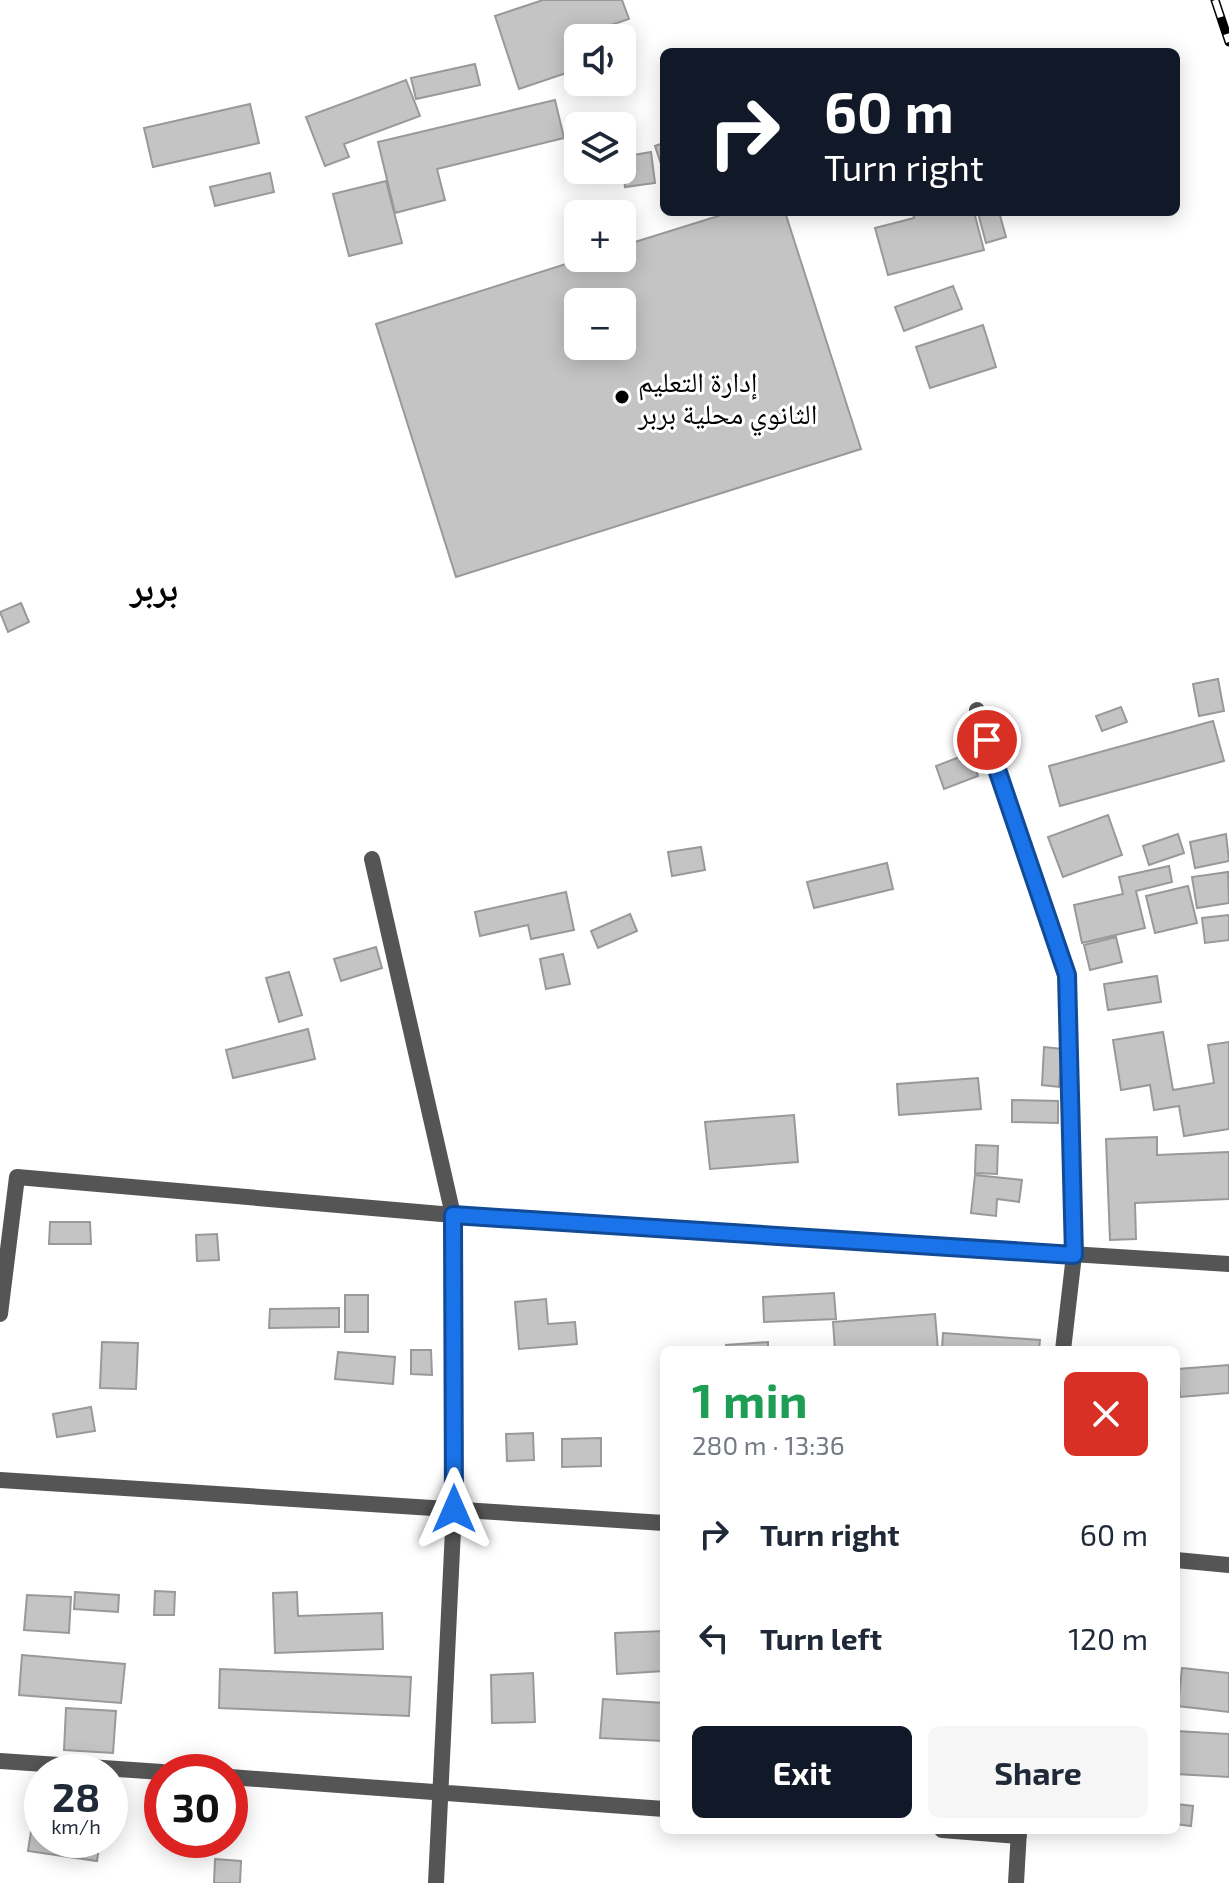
<!DOCTYPE html>
<meta charset="utf-8">
<style>
body{margin:0;font-family:"Exo 2","Noto Naskh Arabic",sans-serif;background:#f6f6f7;color:#1f2937;height:100vh;display:flex;flex-direction:column;font-size:30px;white-space:nowrap}
*{box-sizing:border-box;margin:0}
p{font-size:26px;color:#747a83}
.icon{flex:none;width:44px;height:44px;fill:none;stroke:currentColor;stroke-width:2;stroke-linecap:round;stroke-linejoin:round}
.map{position:relative;flex:1;overflow:hidden}
.panel{position:absolute;left:660px;top:1346px;width:520px;height:488px;display:flex;flex-direction:column;background:#fff;border-radius:12px;box-shadow:0 4px 20px #0003}
.panel>*{flex:none}
.banner{position:absolute;left:660px;top:48px;width:520px;height:168px;border-radius:12px;box-shadow:0 4px 20px #0003;background:#111827;color:#fff;overflow:hidden}
.tools{position:absolute;left:564px;top:24px;display:grid;gap:16px}
.tools a{display:grid;place-items:center;width:72px;height:72px;border-radius:12px;background:#fff;box-shadow:0 4px 20px #0003;font-size:40px}
.speed{position:absolute;left:24px;top:1754px;display:flex;gap:16px;font-size:40px;font-weight:700;text-align:center}
.speed>*{display:grid;place-content:center;width:104px;height:104px;border-radius:50%;background:#fff;box-shadow:0 4px 20px #0003;line-height:1}
.speed small{font-size:20px;font-weight:400}
.speed .limit{border:12px solid #d22;background:#fff;color:#111}
.pin{position:absolute;display:grid;place-items:center;width:68px;height:68px;color:#fff;margin:-34px;border:4px solid #fff;border-radius:50%;box-shadow:0 2px 8px #0007}
.me{position:absolute;width:88px;margin:-44px;rotate:0deg;stroke-linejoin:round;filter:drop-shadow(0 0 6px #0008)}
.turn{display:flex;align-items:center;gap:28px;height:168px;padding:0 32px;font-size:36px}
.turn .icon{width:104px;height:104px;stroke-width:2.5}
.turn b{display:block;font-size:56px;line-height:68px}
.round{display:grid;place-items:center;flex:none;width:84px;height:84px;border-radius:12px;background:#f6f6f7}
.headline{display:flex;align-items:center;justify-content:space-between;height:136px;padding:0 32px}
h1{font-size:48px;font-weight:700;line-height:60px;color:#1e9e55}
.cta{display:flex;gap:16px;margin-top:auto;padding:16px 32px}
.cta a{flex:1;height:92px;border-radius:12px;background:#111827;color:#fff;font-size:32px;font-weight:700;line-height:92px;text-align:center}
.cta a+a{background:#f6f6f7;color:#1f2937}
ul{padding:0;list-style:none}
li{display:flex;align-items:center;gap:24px;height:104px;padding:0 32px}
li div{flex:1}
li b{display:block;font-size:30px}
li em{font-style:normal}
.map>svg:first-child{display:block}
</style>
<div class="map">
<svg width="1229" height="1883" viewBox="0 0 1229 1883">
<rect width="100%" height="100%" fill="#fff"/>
<path fill="#c4c4c4" stroke="#999" stroke-width="2" fill-rule="evenodd" d="M543,0H622L629,19L570,39L578,69L519,89L495,16Z
M475,64L480,85L416,99L411,78Z
M406,80L420,116L344,144L349,157L325,166L306,117Z
M555,100L564,138L437,169L445,200L395,213L378,142Z
M250,104L259,143L153,167L144,128Z
M664,143V166L662,167L655,146Z
M651,152L655,183L625,187L622,157Z
M270,173L274,192L215,206L210,187Z
M386,181L402,243L349,256L333,194Z
M731,212H785L861,449L456,577L376,324L585,258H622V246ZM578,302H622V346H578Z
M913,212H974L984,250L888,275L875,228L914,218Z
M999,212L1006,237L986,243L978,213Z
M953,286L962,309L904,331L895,307Z
M983,325L996,367L930,388L916,347Z
M21,603L29,622L8,632L0,612Z
M1218,679L1224,711L1199,716L1193,684Z
M1121,707L1127,722L1102,731L1096,716Z
M1213,721L1224,761L1060,806L1049,766Z
M970,753L978,776L944,789L936,766Z
M1108,815L1122,855L1063,877L1048,837Z
M1178,834L1184,853L1149,865L1143,846Z
M1226,834L1229,861L1195,868L1190,842Z
M701,847L705,870L672,876L668,852Z
M887,863L893,889L814,908L807,882Z
M1169,866L1172,882L1136,891L1145,928L1082,943L1074,905L1123,894L1119,877Z
M1228,872L1229,903L1197,908L1192,877Z
M1188,886L1197,923L1155,933L1146,896Z
M566,892L574,930L531,939L528,925L480,936L475,912Z
M630,914L637,931L598,948L591,931Z
M1229,915V940L1205,943L1202,918Z
M1116,937L1122,962L1090,970L1084,945Z
M376,947L382,968L341,981L334,959Z
M563,954L570,984L546,989L540,959Z
M289,972L302,1015L279,1022L266,978Z
M1157,976L1161,1002L1108,1010L1104,984Z
M308,1029L315,1059L233,1078L226,1050Z
M1163,1032L1173,1090L1214,1083L1208,1045L1229,1042V1129L1184,1136L1179,1106L1154,1110L1150,1085L1121,1090L1113,1040Z
M1044,1047L1062,1049L1059,1087L1042,1085Z
M978,1078L981,1109L899,1115L897,1084Z
M1012,1100L1058,1101V1123L1012,1122Z
M794,1115L798,1162L710,1169L705,1122Z
M1157,1137V1155L1229,1152V1199L1135,1203L1136,1239L1110,1240L1106,1139Z
M976,1145L998,1146L997,1174L975,1173Z
M975,1175L1022,1180L1019,1202L997,1199L996,1216L971,1213Z
M50,1222H90L91,1244H49Z
M217,1234L219,1260L197,1261L196,1235Z
M834,1293L836,1319L764,1322L763,1297Z
M345,1295H368V1332H345Z
M546,1299L548,1324L575,1322L577,1344L519,1349L515,1302Z
M339,1308V1327L269,1328L270,1309Z
M935,1314L938,1350H835L833,1322Z
M943,1333L1040,1340L1039,1350H942Z
M102,1342L138,1343L136,1389L100,1388Z
M768,1342V1350H726V1345Z
M411,1350H431L432,1375L411,1374Z
M338,1352L395,1357L393,1384L335,1379Z
M1229,1365V1393L1180,1397L1178,1369Z
M91,1407L95,1431L57,1437L53,1414Z
M533,1433L534,1460L507,1461L506,1434Z
M601,1438V1466L562,1467V1439Z
M155,1591L175,1592L174,1615H154Z
M75,1592L119,1595L118,1612L74,1609Z
M297,1592L298,1616L382,1613L383,1649L275,1653L273,1593Z
M27,1595L71,1597L69,1633L24,1630Z
M664,1631V1671L617,1674L615,1633Z
M22,1655L125,1664L121,1703L19,1695Z
M1182,1668L1229,1673V1712L1178,1706Z
M220,1669L411,1677L409,1716L219,1708Z
M533,1673L535,1722L492,1723L491,1675Z
M603,1699L664,1703V1741L600,1738Z
M66,1708L116,1711L113,1753L64,1750Z
M1176,1731L1229,1734V1777L1176,1774Z
M1176,1804L1193,1806L1191,1826L1176,1824Z
M35,1806L42,1807V1840H100L97,1861L28,1851Z
M215,1859L241,1861L240,1883H214Z"/>
<g fill="none" stroke-linecap="round" stroke-linejoin="round">
<path stroke="#555" stroke-width="16" d="M977,710L1067,975L1074,1255L1063,1350
M372,859L453,1215L454,1509L436,1883
M0,1314L17,1177L453,1215L1229,1264
M0,1480L664,1523
M1176,1560L1229,1565
M0,1761L162,1772
M230,1777L664,1809
M942,1830L1019,1836
M1016,1883L1019,1830"/>
<defs>
<path id="rail" d="M1215,0L1229,42"/>
</defs>
<use href="#rail" stroke="#000" stroke-width="9"/>
<use href="#rail" stroke="#fff" stroke-width="6" stroke-dasharray="18" stroke-linecap="butt"/>
</g>
<g fill="none" stroke-linecap="round" stroke-linejoin="round">
<defs>
<path id="route" d="M454,1509L453,1215L1074,1255L1067,975L987,740"/>
</defs>
<use href="#route" stroke="#114b97" stroke-width="20"/>
<use href="#route" stroke="#1a73e8" stroke-width="14"/>
</g>
<circle fill="#000" stroke="#fff" stroke-width="3" cx="622" cy="397" r="8"/>
<g text-anchor="middle" dominant-baseline="central" stroke-width="6" stroke-linejoin="round" paint-order="stroke">
<g font-size="28" fill="#000" stroke="#fff" text-anchor="start">
<text x="638" y="381">إدارة التعليم<tspan x="638" dy="32">الثانوي محلية بربر</tspan></text>
</g>
<g font-size="36" font-weight="bold" fill="#000" stroke="#fff">
<text x="154" y="586">بربر</text>
</g>
</g>
</svg>
<div class="tools">
<a><svg class="icon" aria-label="sound" viewBox="0 0 24 24"><path d="M4 9h4l5-4v14l-5-4H4zM17 9q2 3 0 6"/></svg></a>
<a><svg class="icon" aria-label="layers" viewBox="0 0 24 24"><path d="M12 4l9 5-9 5-9-5zM3 14l9 5 9-5"/></svg></a>
<a>+</a>
<a>−</a>
</div>
<div class="speed"><div>28<small>km/h</small></div><div class="limit">30</div></div>
<div class="pin" style="left:987px;top:740px;background:#d93025"><svg class="icon" aria-label="arrive" viewBox="0 0 24 24"><path d="M6 21V4h12l-3 4 3 4H6"/></svg></div>
<svg class="me" style="left:454px;top:1509px" viewBox="-20 -20 40 40"><path d="M0-17L14 15 0 8-14 15z" fill="#1a73e8" stroke="#fff" stroke-width="4"/></svg>
<div class="banner">
<div class="turn"><svg class="icon" aria-label="right" viewBox="0 0 24 24"><path d="M7 20v-9h11M14 6l5 5-5 5"/></svg><div><b>60 m</b>Turn right</div></div>
</div>
<section class="panel">
<div class="headline"><div><h1>1 min</h1><p>280 m · 13:36</p></div><a class="round" style="background:#d93025;color:#fff"><svg class="icon" aria-label="close" viewBox="0 0 24 24"><path d="M6 6l12 12M18 6L6 18"/></svg></a></div>
<ul>
<li><svg class="icon" aria-label="right" viewBox="0 0 24 24"><path d="M7 20v-9h11M14 6l5 5-5 5"/></svg><div><b>Turn right</b></div><em>60 m</em></li>
<li><svg class="icon" aria-label="left" viewBox="0 0 24 24"><path d="M17 20v-9H6M10 6l-5 5 5 5"/></svg><div><b>Turn left</b></div><em>120 m</em></li>
</ul>
<div class="cta"><a>Exit</a><a>Share</a></div>
</section>
</div>
